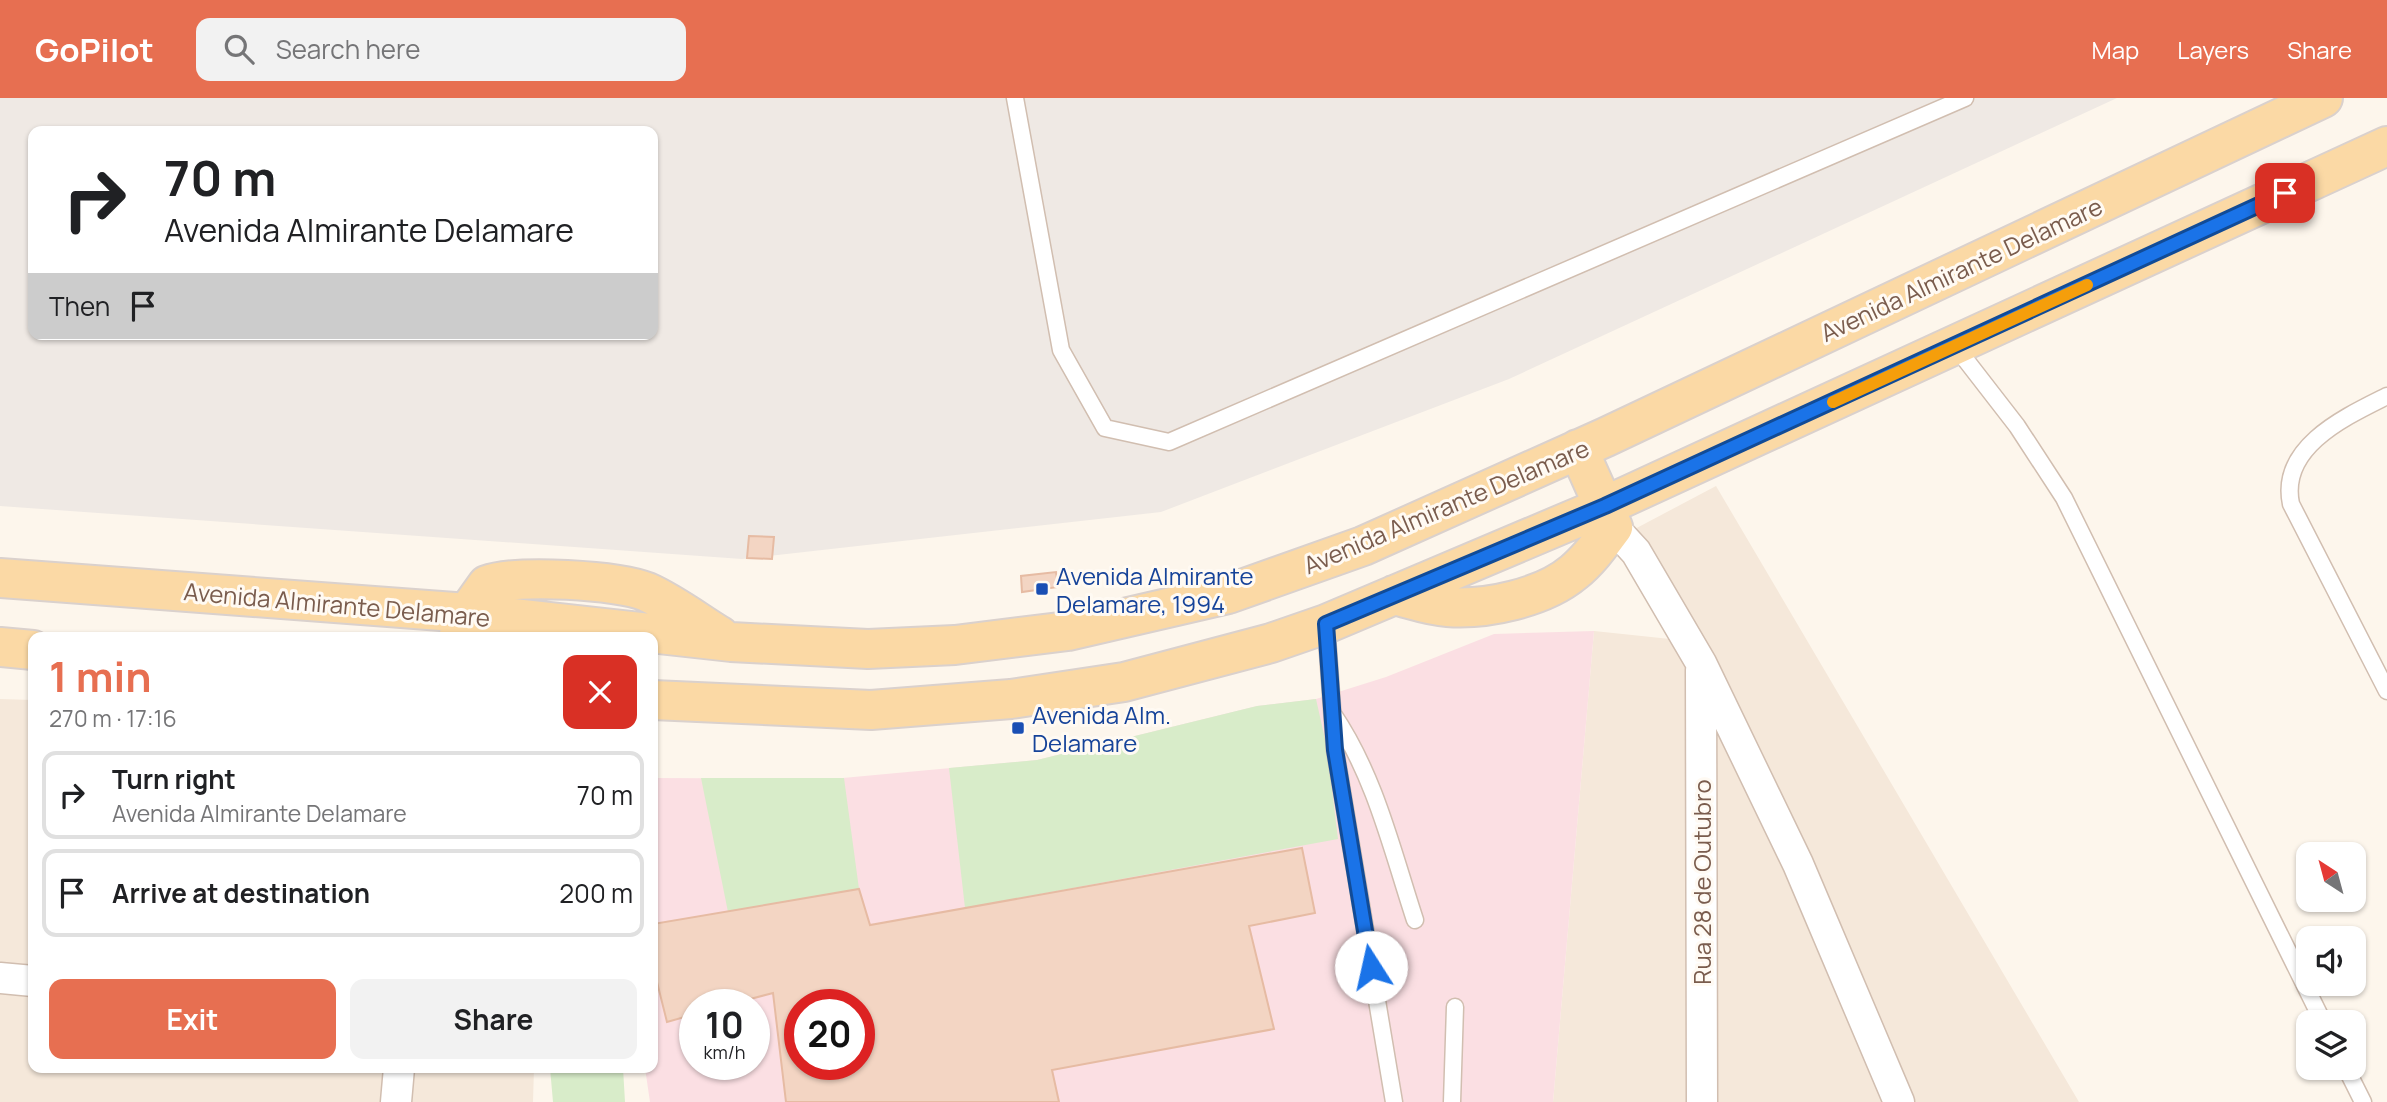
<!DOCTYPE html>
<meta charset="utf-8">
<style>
body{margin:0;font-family:Manrope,sans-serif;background:#f2f2f2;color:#202124;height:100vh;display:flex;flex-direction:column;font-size:26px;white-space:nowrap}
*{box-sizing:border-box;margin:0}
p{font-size:23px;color:#757577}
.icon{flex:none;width:38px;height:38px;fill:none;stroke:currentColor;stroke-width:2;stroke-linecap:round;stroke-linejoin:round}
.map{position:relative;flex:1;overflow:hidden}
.details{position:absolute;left:28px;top:534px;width:630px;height:441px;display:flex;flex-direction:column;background:#fff;border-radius:14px;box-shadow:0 2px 5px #0004}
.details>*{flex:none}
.guide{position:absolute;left:28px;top:28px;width:630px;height:214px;border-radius:14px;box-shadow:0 2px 5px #0004;background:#fff;color:#202124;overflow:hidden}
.needle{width:46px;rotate:324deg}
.tools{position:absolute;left:2296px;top:744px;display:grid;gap:14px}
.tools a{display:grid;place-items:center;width:70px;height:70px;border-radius:14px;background:#fff;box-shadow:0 2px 5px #0004;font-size:35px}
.speed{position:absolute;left:679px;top:891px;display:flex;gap:14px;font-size:35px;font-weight:700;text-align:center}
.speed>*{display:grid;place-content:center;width:91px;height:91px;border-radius:50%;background:#fff;box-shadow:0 2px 5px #0004;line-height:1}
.speed small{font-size:18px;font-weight:400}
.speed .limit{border:10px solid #d22;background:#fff;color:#111}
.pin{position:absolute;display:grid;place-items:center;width:60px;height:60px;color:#fff;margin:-30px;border-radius:14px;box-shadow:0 4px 10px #0006}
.me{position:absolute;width:77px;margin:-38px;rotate:350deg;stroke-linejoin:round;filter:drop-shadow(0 0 5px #0008)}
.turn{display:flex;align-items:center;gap:24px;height:147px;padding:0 21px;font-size:32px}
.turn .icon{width:91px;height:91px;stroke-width:2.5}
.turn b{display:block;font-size:49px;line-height:60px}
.then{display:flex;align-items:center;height:66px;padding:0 21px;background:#0003;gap:14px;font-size:26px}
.round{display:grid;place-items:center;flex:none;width:74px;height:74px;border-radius:14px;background:#f2f2f2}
.head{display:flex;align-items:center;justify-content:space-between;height:119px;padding:0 21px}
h1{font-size:42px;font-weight:700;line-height:52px;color:#e76f51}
.cta{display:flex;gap:14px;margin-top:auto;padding:14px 21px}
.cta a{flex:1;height:80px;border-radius:14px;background:#e76f51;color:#fff;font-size:28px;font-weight:700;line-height:80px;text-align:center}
.cta a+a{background:#f2f2f2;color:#202124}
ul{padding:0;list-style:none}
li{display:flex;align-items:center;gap:21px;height:88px;margin:0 14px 10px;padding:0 7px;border:4px solid #e0e0e0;border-radius:14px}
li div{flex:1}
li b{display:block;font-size:26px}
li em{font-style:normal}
header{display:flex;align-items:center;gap:42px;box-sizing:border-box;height:98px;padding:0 35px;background:#e76f51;color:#fff}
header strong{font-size:33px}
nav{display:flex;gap:38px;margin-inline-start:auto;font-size:24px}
.search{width:490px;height:63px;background:#f2f2f2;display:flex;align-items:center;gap:18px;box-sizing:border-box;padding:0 24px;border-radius:14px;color:#757577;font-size:26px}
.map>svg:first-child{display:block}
</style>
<header>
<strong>GoPilot</strong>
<div class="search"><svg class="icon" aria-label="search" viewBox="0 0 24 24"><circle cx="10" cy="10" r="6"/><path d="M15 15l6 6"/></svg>Search here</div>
<nav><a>Map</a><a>Layers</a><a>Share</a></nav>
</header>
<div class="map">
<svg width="2387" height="1004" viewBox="0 0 2387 1004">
<rect width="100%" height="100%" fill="#fdf6ec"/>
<path fill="#f5e8da" d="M1716,388L2079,1004H1553L1594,533L1670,541L1614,442Z
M0,601L33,602V970H534L533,1004H0Z"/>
<path fill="#efe9e4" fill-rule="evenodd" d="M0,0H2117L1509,281L1161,414L742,461L0,408ZM33,33H653V236H33Z"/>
<path fill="#fbdfe3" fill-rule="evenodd" d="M1594,533L1553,1004H650L645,970H653V680L832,681L1037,662L1257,608L1316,601L1386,579L1494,536ZM695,906H754V966H695ZM800,906H859V966H800Z"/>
<path fill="#d8ecc9" d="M1316,601L1327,650L1338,741L965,810L949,670L1037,662L1257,608Z
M701,680H844L859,791L728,814Z
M550,970H623L625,1004H553Z"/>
<path fill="#f3d5c3" stroke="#e6bba3" stroke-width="2" fill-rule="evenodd" d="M749,438L774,439L772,461L747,460Z
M1056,474L1058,489L1022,494L1021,478Z
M1302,750L1315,815L1249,828L1274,931L1052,972L1059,1004H786L773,895L731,906H695V916L667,924L653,868V826L859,791L870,827ZM800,906H859V966H800Z"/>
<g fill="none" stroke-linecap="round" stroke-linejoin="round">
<defs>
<path id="service" d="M1015,0L1061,252L1105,330L1169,344L1965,0
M1955,248L2017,328L2064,400L2323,924
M2387,298C2345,319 2279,349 2291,406L2387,593
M1326,526L1335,652L1394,1004
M1333,616C1375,678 1392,752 1415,822
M2346,970L2363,1004
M1452,1004L1455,909"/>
<path id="minor" d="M1613,429L1636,454L1701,565L1798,766L1899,1004
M1701,572L1702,1004
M0,880L33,883
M396,1004L399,970"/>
<path id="primary" d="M0,480L468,515L731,544L868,551L955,547L1068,533L1228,496L1363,448L1606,339L2323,0
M1394,497C1411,501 1429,508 1447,509C1486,512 1543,500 1574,474C1590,461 1601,445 1613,429L1578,351
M459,535L467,515L487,487C516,476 618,482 647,494C672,505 697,524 720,538
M0,549L33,552
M653,602L871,612L1011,601L1124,584L1271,545L1326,526L1605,408L2387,48"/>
</defs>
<use href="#service" stroke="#d1beb0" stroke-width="19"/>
<use href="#minor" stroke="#d1beb0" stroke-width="33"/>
<use href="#primary" stroke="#dad1cd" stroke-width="42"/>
<use href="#service" stroke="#fff" stroke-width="16"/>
<use href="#minor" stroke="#fff" stroke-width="30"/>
<use href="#primary" stroke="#fbd9a5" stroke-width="38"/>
</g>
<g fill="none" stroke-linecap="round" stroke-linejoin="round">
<defs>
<path id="route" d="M1371,869L1335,652L1326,526L1605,408L2285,95"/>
</defs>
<use href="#route" stroke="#114b97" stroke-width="18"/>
<use href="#route" stroke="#1a73e8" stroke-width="12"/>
<path stroke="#f59e0b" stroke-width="12" d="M1833,304L2087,187"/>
</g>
<g fill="#1a4fb4" stroke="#fffaf3" stroke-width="2.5">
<rect x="1035" y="484" width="14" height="14" rx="3.5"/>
<rect x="1011" y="623" width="14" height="14" rx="3.5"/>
</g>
<g text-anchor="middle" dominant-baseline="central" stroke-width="6" stroke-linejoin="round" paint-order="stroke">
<g font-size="24" fill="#7a5c4d" stroke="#fffaf3">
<text transform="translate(1961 171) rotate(-25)">Avenida Almirante Delamare</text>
<text transform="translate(1446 408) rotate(-23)">Avenida Almirante Delamare</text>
<text transform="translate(337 506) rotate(5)">Avenida Almirante Delamare</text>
<text transform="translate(1701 784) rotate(-90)">Rua 28 de Outubro</text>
</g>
<g font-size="24" fill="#164399" stroke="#fffaf3" text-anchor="start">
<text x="1056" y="477">Avenida Almirante<tspan x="1056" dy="28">Delamare, 1994</tspan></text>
<text x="1032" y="616">Avenida Alm.<tspan x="1032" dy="28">Delamare</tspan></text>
</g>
</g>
</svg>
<div class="tools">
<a><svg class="needle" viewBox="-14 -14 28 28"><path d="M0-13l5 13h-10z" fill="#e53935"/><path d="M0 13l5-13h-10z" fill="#757577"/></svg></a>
<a><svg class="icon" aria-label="sound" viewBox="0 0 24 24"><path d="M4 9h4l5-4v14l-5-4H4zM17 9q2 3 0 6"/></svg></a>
<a><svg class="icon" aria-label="layers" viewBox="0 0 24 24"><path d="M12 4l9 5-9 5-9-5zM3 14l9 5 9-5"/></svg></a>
</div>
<div class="speed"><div>10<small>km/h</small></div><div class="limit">20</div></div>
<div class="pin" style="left:2285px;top:95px;background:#d93025"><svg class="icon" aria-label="arrive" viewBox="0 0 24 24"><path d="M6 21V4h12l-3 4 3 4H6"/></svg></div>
<svg class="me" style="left:1371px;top:869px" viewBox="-20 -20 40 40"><circle r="19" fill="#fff"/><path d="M0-13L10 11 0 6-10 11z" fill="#1a73e8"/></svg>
<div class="guide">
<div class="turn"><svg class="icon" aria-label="right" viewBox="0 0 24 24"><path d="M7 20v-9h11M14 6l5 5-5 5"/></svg><div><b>70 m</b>Avenida Almirante Delamare</div></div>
<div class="then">Then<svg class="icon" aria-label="arrive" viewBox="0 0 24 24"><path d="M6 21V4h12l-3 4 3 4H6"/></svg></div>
</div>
<section class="details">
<div class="head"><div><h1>1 min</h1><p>270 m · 17:16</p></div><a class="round" style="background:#d93025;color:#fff"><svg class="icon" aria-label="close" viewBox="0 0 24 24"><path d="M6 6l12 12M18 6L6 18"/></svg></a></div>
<ul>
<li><svg class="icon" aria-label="right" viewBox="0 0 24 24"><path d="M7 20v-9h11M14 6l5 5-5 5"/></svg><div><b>Turn right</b><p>Avenida Almirante Delamare</p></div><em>70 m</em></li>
<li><svg class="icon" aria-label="arrive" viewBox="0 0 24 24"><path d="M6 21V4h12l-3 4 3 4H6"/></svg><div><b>Arrive at destination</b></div><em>200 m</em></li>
</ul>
<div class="cta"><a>Exit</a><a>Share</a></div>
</section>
</div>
